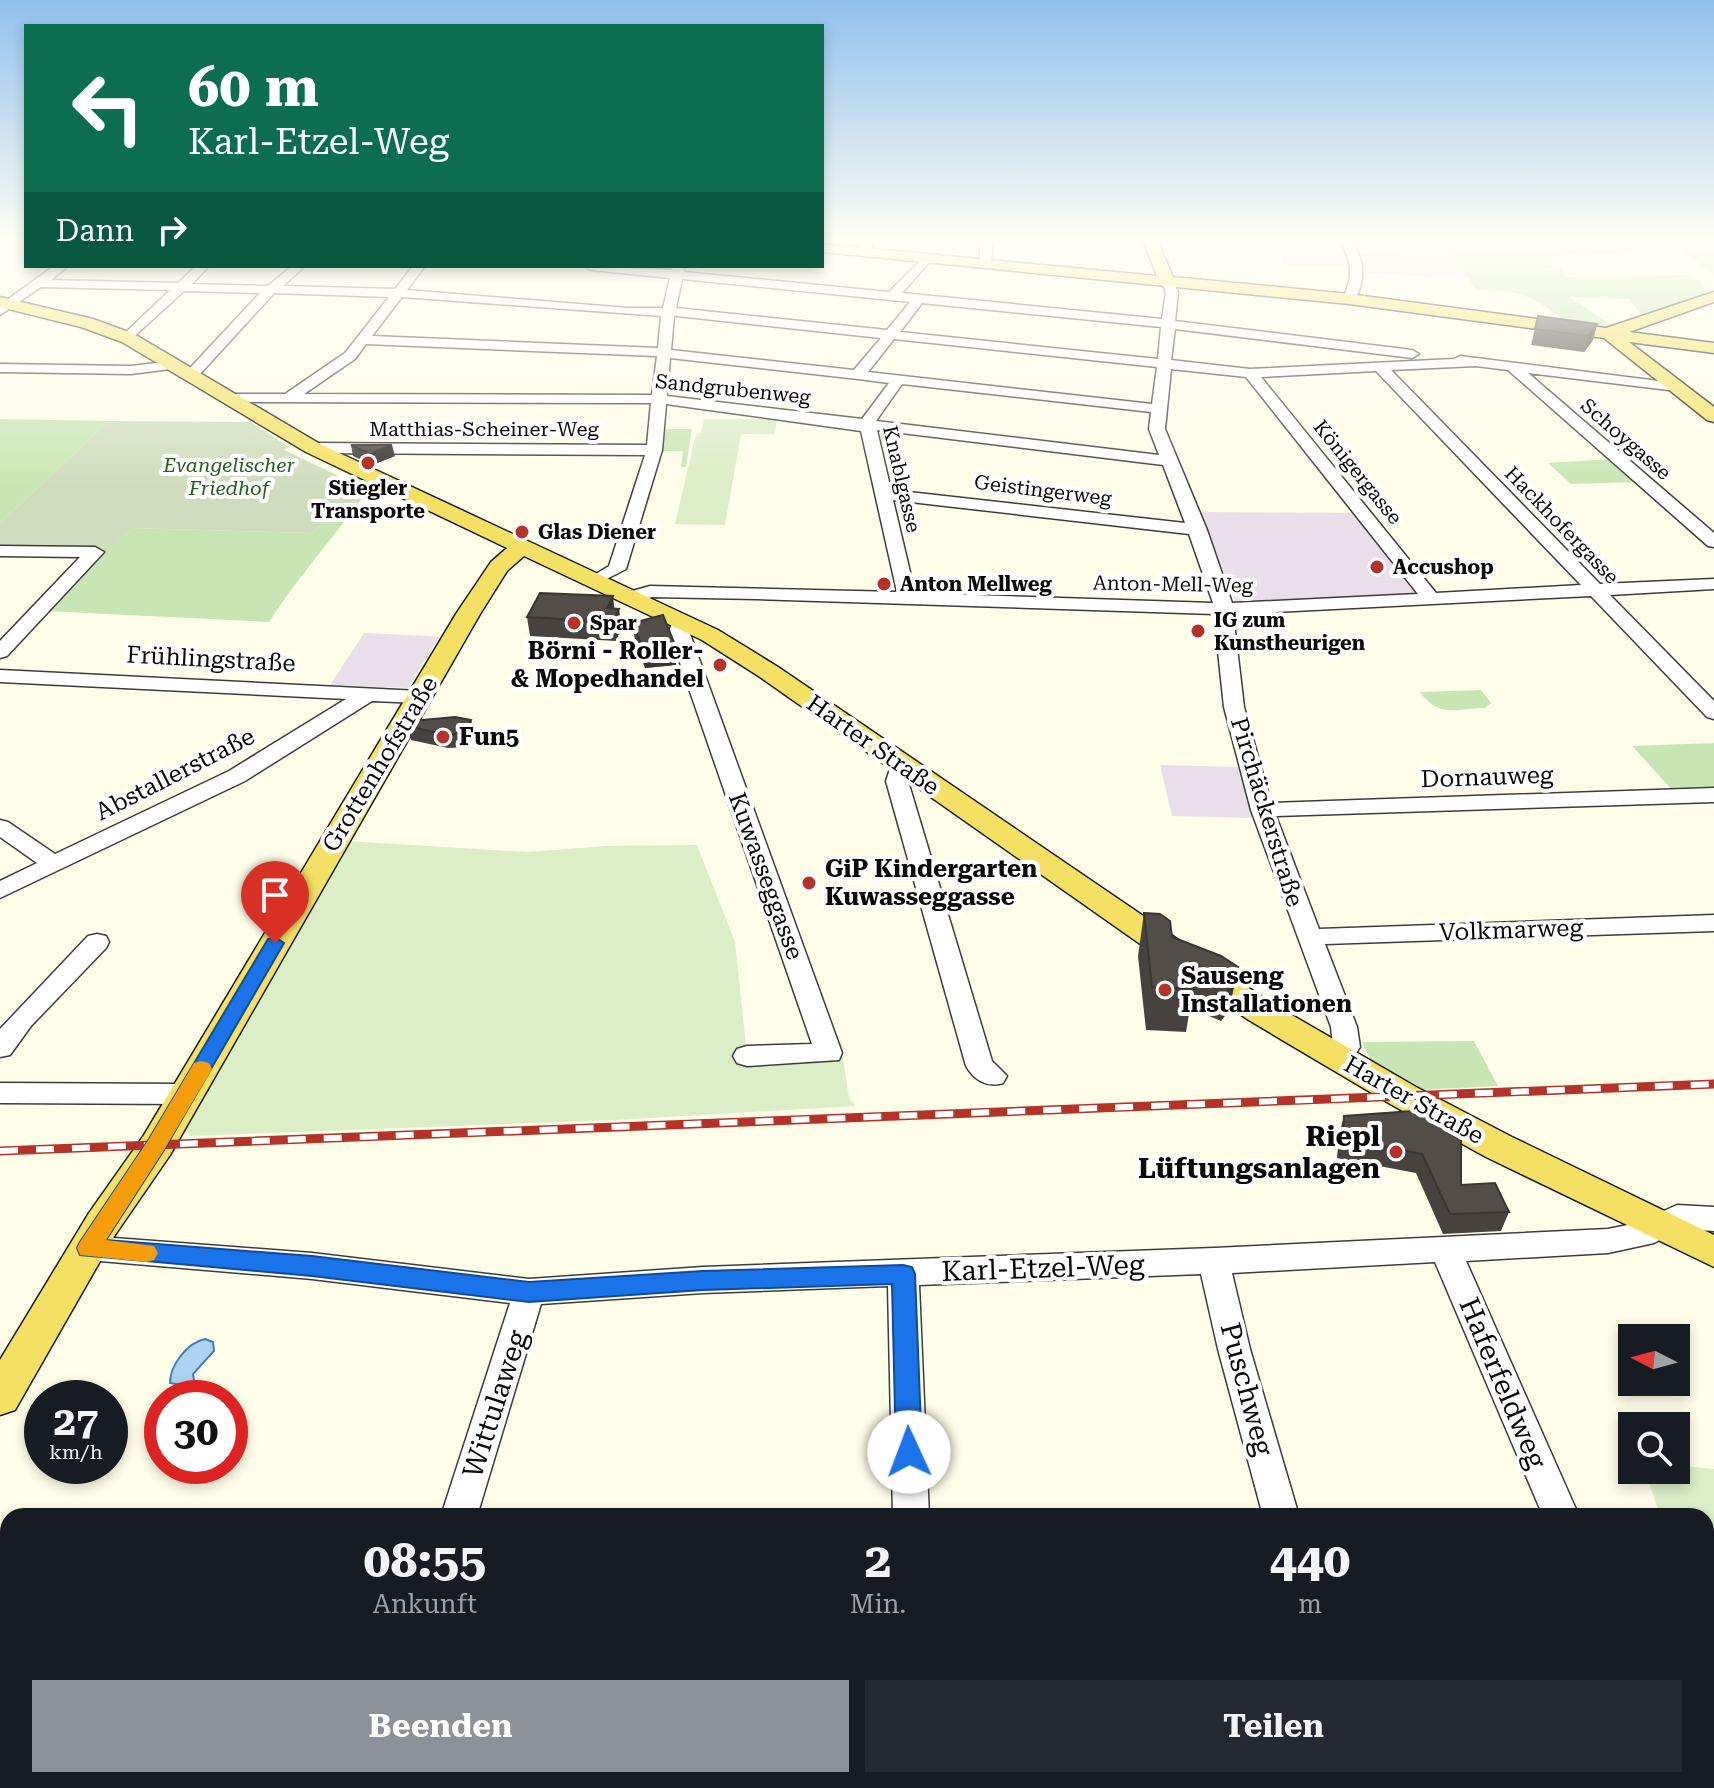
<!DOCTYPE html>
<html lang="de">
<meta charset="utf-8">
<style>
body{margin:0;font-family:"Roboto Serif",serif;background:#242831;color:#f1f3f6;height:100vh;display:flex;flex-direction:column;font-size:30px;white-space:nowrap}
*{box-sizing:border-box;margin:0}
p{font-size:26px;color:#9ea1a6}
.icon{flex:none;width:44px;height:44px;fill:none;stroke:currentColor;stroke-width:2;stroke-linecap:round;stroke-linejoin:round}
.map{position:relative;flex:1;overflow:hidden}
.drawer{position:absolute;left:0px;top:1508px;width:1714px;height:280px;display:flex;flex-direction:column;background:#171b24;border-radius:24px 24px 0 0;box-shadow:0 4px 12px #0003}
.drawer>*{flex:none}
.hud{position:absolute;left:24px;top:24px;width:800px;height:244px;border-radius:0px;box-shadow:0 4px 12px #0003;background:#0b6e4f;color:#fff;overflow:hidden}
.needle{width:52px;rotate:276deg}
.tools{position:absolute;left:1618px;top:1324px;display:grid;gap:16px}
.tools a{display:grid;place-items:center;width:72px;height:72px;border-radius:0px;background:#171b24;box-shadow:0 4px 12px #0003;font-size:40px}
.speed{position:absolute;left:24px;top:1380px;display:flex;gap:16px;font-size:40px;font-weight:700;text-align:center}
.speed>*{display:grid;place-content:center;width:104px;height:104px;border-radius:50%;background:#171b24;box-shadow:0 4px 12px #0003;line-height:1}
.speed small{font-size:20px;font-weight:400}
.speed .limit{border:12px solid #d22;background:#fff;color:#111}
.pin{position:absolute;display:grid;place-items:center;width:68px;height:68px;color:#fff;margin:-82px -34px;border-radius:50% 50% 50% 0;rotate:-45deg;box-shadow:0 0 8px #0007}
.pin .icon{rotate:45deg}
.me{position:absolute;width:88px;margin:-44px;rotate:358deg;stroke-linejoin:round;filter:drop-shadow(0 0 6px #0008)}
.turn{display:flex;align-items:center;gap:28px;height:168px;padding:0 32px;font-size:36px}
.turn .icon{width:104px;height:104px;stroke-width:2.5}
.turn b{display:block;font-size:56px;line-height:68px}
.then{display:flex;align-items:center;height:76px;padding:0 32px;background:#0003;gap:16px;font-size:30px}
.eta{display:flex;justify-content:space-evenly;align-items:center;height:136px;text-align:center}
.eta b{font-size:48px;font-weight:700;line-height:56px}
.action{display:flex;gap:16px;margin-top:auto;padding:16px 32px}
.action a{flex:1;height:92px;border-radius:0px;background:#8c9099;color:#fff;font-size:32px;font-weight:700;line-height:92px;text-align:center}
.action a+a{background:#242831;color:#f1f3f6}
.map>svg:first-child{display:block}
</style>
<div class="map">
<svg width="1714" height="1788" viewBox="0 0 1714 1788">
<rect width="100%" height="100%" fill="#fefde8"/>
<path fill="#e9dee9" d="M1276,243L1354,246L1359,253L1408,254L1405,245L1449,246L1468,279L1367,273L1352,267L1284,265Z
M1199,512L1356,513L1419,592L1416,596L1236,603Z
M364,633L427,636L439,637L408,688L330,685Z
M1160,765L1238,767L1253,818L1172,816Z"/>
<path fill="#c8e6b4" d="M1559,240H1707L1714,244V276L1695,260L1669,244L1608,255L1582,253L1541,259L1545,265L1562,268L1565,277L1688,275L1701,281L1706,295L1641,314L1629,299L1569,297L1611,325C1561,332 1562,311 1525,296C1511,290 1490,291 1475,289L1449,247L1566,248Z
M0,419L109,421L0,523Z
M664,429H692L686,467H681L683,451H664L657,462Z
M1614,459L1639,482L1571,484L1548,463Z
M335,505H357C328,544 296,580 269,622L45,611L105,544H115L132,528L312,533L327,519L323,518Z
M1481,690L1491,703L1485,708C1457,709 1438,718 1420,692Z
M1714,743V791L1674,792L1632,746Z
M1474,1041L1498,1086L1417,1090L1371,1061L1362,1042Z"/>
<path fill="#cfddbc" d="M109,421L251,422L289,447L284,450L345,479H364L372,485L357,505H335L324,517L328,518L312,533L132,528L115,545L105,544L99,550L0,547V523Z"/>
<path fill="#dbeec6" d="M704,419H777L775,434H741L725,525L675,524L696,434L701,433Z
M345,841L528,852L606,846L697,845L735,942L747,1056L843,1057L849,1099L856,1106L616,1120L190,1136L181,1125Z
M1676,1465L1714,1469V1689L1706,1663V1516H1660L1645,1470H1676Z"/>
<path fill="#afd2f3" stroke="#397ec8" stroke-width="2" d="M205,1339L213,1342L214,1351L193,1374L194,1380L187,1386L170,1383C170,1365 187,1343 205,1339Z"/>
<g fill="none" stroke-linecap="round" stroke-linejoin="round">
<defs>
<path id="minor" d="M862,240H874L868,255L858,252Z
M981,240H993L991,264L985,268L979,264Z
M1339,240H1351C1365,261 1366,279 1354,302L1349,303L1343,299C1353,277 1353,261 1339,240Z
M927,254L933,258L902,293L1162,319L1166,292L1161,281L1167,277L1171,278L1178,292L1175,321L1412,350L1419,354L1412,358L1175,329L1171,360L1250,369L1454,359L1460,356L1682,384V390L1677,391L1528,373L1714,533V547L1708,546L1508,370L1476,366L1391,370L1600,584L1714,579V589L1610,595L1714,701V719L1707,717L1591,596L1233,614L1244,707L1271,803L1714,788V802L1276,816L1319,929L1714,915V931L1325,944L1357,1027L1360,1047C1352,1061 1343,1068 1327,1064L1323,1057L1333,1045L1331,1027L1251,810L1224,707L1214,614L757,599L652,597L632,603L623,597L625,593L650,586L897,592L861,431L666,404L662,450L626,569L595,585L586,580L609,566L645,455L313,453L305,448L313,443L647,445L651,403L226,402L219,398L226,394H285L345,353L389,297L274,293L201,373L187,377L180,373L191,367L260,293L184,291L128,342L121,338L123,335L170,290L41,287L0,315V305L54,266H68L51,280L178,283L196,266H209L192,284L268,286L292,266H305L283,286L395,289L413,266H425L407,290L628,308H663L670,278L591,270L585,266L672,270L673,266H685L684,272L889,292ZM682,279L910,302L887,330L676,308ZM402,297L661,316L658,348L372,336ZM922,303L1161,327L1158,359L900,332ZM674,316H677L881,338L854,370L671,350ZM894,339L1157,367L1152,404L868,372ZM366,344L656,356H657L652,395L304,394L355,359ZM670,358L858,379L889,383L862,419L667,396ZM1171,369L1246,377L1418,594L1232,603L1207,530L1165,429ZM1376,371L1581,585L1436,593L1261,377ZM902,384L1151,412L1149,429L1159,455L876,421ZM877,430L1163,465L1185,523L891,490ZM893,500L1189,534L1213,603L915,593Z
M173,361L180,365L178,368L131,374L0,372V364L131,366Z
M0,546L95,547L104,552L7,656L0,658V641L80,557L0,556Z
M682,615L691,621L689,631L842,1053L839,1060L747,1066L737,1063L733,1056L737,1049L747,1046L812,1044L669,631L675,617Z
M0,670L420,691L430,697L420,703L372,701L245,781L0,898V881L37,863L0,837V820L8,822L55,854L229,771L346,699L0,682Z
M905,761L916,767L908,781L992,1061L1007,1076L1003,1083C987,1088 974,1080 966,1066L886,781L891,766Z
M97,934L106,936L109,942L106,948L31,1026L10,1055L0,1057V1029L88,936Z
M0,1083L187,1084L197,1087L201,1094L197,1101L187,1104L0,1103Z
M1677,1205L1714,1207V1231L1680,1229L1654,1243L1608,1253L1466,1261L1579,1516H1543L1435,1262L1232,1273L1250,1349L1299,1516H1263L1218,1349L1201,1274L919,1285L929,1516H893L888,1286L703,1293L541,1304L477,1516H441L510,1303L312,1279L88,1260L77,1257L73,1248L77,1239L88,1236L312,1253L529,1279L703,1267L1214,1248L1608,1229L1637,1223Z
M353,1780H393L390,1788H350Z
M902,1780H942V1788H902Z
M1333,1780H1373L1375,1788H1335Z
M1658,1780H1698L1701,1788H1661Z"/>
<path id="major" d="M1143,240H1157L1173,277L1349,294L1606,328L1714,292V302L1629,332L1714,343V353L1629,342L1714,407V422L1707,420L1604,338L1349,304L822,252V244L1157,276Z
M0,297L93,319L134,334L320,444L718,630L778,667L1271,1003L1416,1087L1512,1137L1714,1235V1267L1486,1157L1392,1105L1247,1019L760,677L702,640L524,556L507,571L480,614L170,1155L115,1235L15,1410L0,1415V1360L89,1213L144,1135L456,614L491,562L507,548L306,452L122,342L81,327L0,307Z"/>
</defs>
<use href="#minor" stroke="#3d3d3d" stroke-width="3"/>
<use href="#major" stroke="#1b1b1b" stroke-width="3"/>
<use href="#minor" fill="#fff" fill-rule="evenodd"/>
<use href="#major" fill="#f4e163" fill-rule="evenodd"/>
<defs>
<path id="rail" d="M0,1151L1714,1084"/>
</defs>
<use href="#rail" stroke="#b43228" stroke-width="9"/>
<use href="#rail" stroke="#fff" stroke-width="6" stroke-dasharray="18" stroke-linecap="butt"/>
</g>
<path fill="#47423d" d="M1538,316L1597,324L1593,340L1584,352L1531,345Z
M351,445L395,456L372,465L353,456Z
M614,608L619,609L621,628L616,641L530,636L527,617Z
M633,623L676,665L645,668L635,642Z
M471,720L474,734L467,747L448,748L411,740L409,726Z
M1144,913L1172,937L1238,967L1229,1010L1221,1021L1190,1008L1186,1032L1146,1030L1138,956Z
M1427,1110L1461,1185L1509,1212L1501,1231L1443,1234L1416,1173L1337,1158L1339,1135L1344,1116Z"/>
<path fill="#393632" d="M1597,324L1593,340L1584,352L1588,336Z
M392,445L395,456L372,465L370,454Z
M613,596L615,615L607,608Z
M619,609L621,628L616,641L613,622Z
M675,645L676,665L645,668L643,649Z
M471,720L474,734L467,747L464,733Z
M1238,967L1229,1010L1221,1021L1230,978Z"/>
<path fill="#524d47" stroke="#393632" stroke-width="2" d="M1538,316L1597,324L1588,336L1535,329Z
M351,445H392L370,454Z
M540,593L613,596L607,608L619,609L613,622L527,617Z
M663,615L675,645L643,649L633,623Z
M455,717L471,720L464,733L445,735L409,726L412,721Z
M1144,913L1160,914L1170,921L1172,937L1221,956L1238,967L1230,978L1190,962L1194,989L1152,987Z
M1427,1110L1461,1127V1185L1495,1183L1509,1212L1450,1214L1422,1154L1343,1138L1344,1116Z"/>
<linearGradient id="sky" x2="0" y2="1"><stop stop-color="#91c0ec"/><stop offset="0.49" stop-color="#fffef5"/><stop offset="1" stop-color="#fffef5" stop-opacity="0"/></linearGradient>
<rect width="1714" height="490" fill="url(#sky)"/>
<path fill="#1a73e8" stroke="#114b97" stroke-width="2" d="M275,937L284,943L164,1150L106,1240L312,1256L529,1282L703,1271L903,1265L912,1267L915,1274L922,1452L918,1461L909,1464L900,1461L896,1452L892,1284L703,1290L529,1302L312,1276L80,1255L77,1248L80,1242L149,1139L268,939Z"/>
<path fill="#f59e0b" d="M201,1061L209,1063L212,1069L164,1150L106,1240L154,1246L158,1253L154,1260L146,1262L80,1255L77,1248L80,1242L149,1139L194,1063Z"/>
<g fill="#b43228" stroke="#fff" stroke-width="3">
<circle cx="368" cy="463" r="8"/>
<circle cx="522" cy="532" r="8"/>
<circle cx="1377" cy="567" r="8"/>
<circle cx="884" cy="584" r="8"/>
<circle cx="574" cy="623" r="8"/>
<circle cx="1198" cy="631" r="8"/>
<circle cx="720" cy="665" r="8"/>
<circle cx="443" cy="737" r="8"/>
<circle cx="809" cy="883" r="8"/>
<circle cx="1165" cy="990" r="8"/>
<circle cx="1396" cy="1152" r="8"/>
</g>
<g text-anchor="middle" dominant-baseline="central" stroke-width="8" stroke-linejoin="round" paint-order="stroke">
<g font-size="20" fill="#0a0a0a" stroke="#fff">
<text transform="translate(733 389) rotate(6)">Sandgrubenweg</text>
<text x="484" y="429">Matthias-Scheiner-Weg</text>
<text transform="translate(1626 439) rotate(41)">Schoygasse</text>
<text transform="translate(1358 472) rotate(51)">Königergasse</text>
<text transform="translate(902 479) rotate(77)">Knablgasse</text>
<text transform="translate(1043 490) rotate(7)">Geistingerweg</text>
<text transform="translate(1562 525) rotate(46)">Hackhofergasse</text>
<text transform="translate(1173 584) rotate(1)">Anton-Mell-Weg</text>
</g>
<g font-size="20" font-style="italic" fill="#245e1e" stroke="#fff">
<text x="229" y="465">Evangelischer<tspan x="229" dy="23">Friedhof</tspan></text>
</g>
<g font-size="20" font-weight="bold" fill="#0a0a0a" stroke="#fff" text-anchor="start">
<text x="368" y="488" text-anchor="middle">Stiegler<tspan x="368" dy="23">Transporte</tspan></text>
<text x="538" y="532">Glas Diener</text>
<text x="1393" y="567">Accushop</text>
<text x="900" y="584">Anton Mellweg</text>
<text x="1214" y="620">IG zum<tspan x="1214" dy="23">Kunstheurigen</tspan></text>
<text x="590" y="623">Spar</text>
</g>
<g font-size="24" font-weight="bold" fill="#0a0a0a" stroke="#fff" text-anchor="start">
<text x="704" y="651" text-anchor="end">Börni - Roller-<tspan x="704" dy="28">&amp; Mopedhandel</tspan></text>
<text x="459" y="737">Fun5</text>
<text x="825" y="869">GiP Kindergarten<tspan x="825" dy="28">Kuwasseggasse</tspan></text>
<text x="1181" y="976">Sauseng<tspan x="1181" dy="28">Installationen</tspan></text>
</g>
<g font-size="24" fill="#0a0a0a" stroke="#fff">
<text transform="translate(211 659) rotate(3)">Frühlingstraße</text>
<text transform="translate(873 745) rotate(35)">Harter Straße</text>
<text transform="translate(380 764) rotate(-59)">Grottenhofstraße</text>
<text transform="translate(175 774) rotate(-27)">Abstallerstraße</text>
<text transform="translate(1487 777) rotate(-2)">Dornauweg</text>
<text transform="translate(1267 812) rotate(73)">Pirchäckerstraße</text>
<text transform="translate(766 876) rotate(70)">Kuwasseggasse</text>
<text transform="translate(1511 930) rotate(-2)">Volkmarweg</text>
<text transform="translate(1414 1100) rotate(29)">Harter Straße</text>
</g>
<g font-size="28" font-weight="bold" fill="#0a0a0a" stroke="#fff" text-anchor="end">
<text x="1380" y="1136">Riepl<tspan x="1380" dy="32">Lüftungsanlagen</tspan></text>
</g>
<g font-size="28" fill="#0a0a0a" stroke="#fff">
<text transform="translate(1043 1268) rotate(-2)">Karl-Etzel-Weg</text>
<text transform="translate(1503 1383) rotate(67)">Haferfeldweg</text>
<text transform="translate(1247 1389) rotate(75)">Puschweg</text>
<text transform="translate(495 1404) rotate(-72)">Wittulaweg</text>
</g>
</g>
</svg>
<div class="tools">
<a><svg class="needle" viewBox="-14 -14 28 28"><path d="M0-13l5 13h-10z" fill="#e53935"/><path d="M0 13l5-13h-10z" fill="#9ea1a6"/></svg></a>
<a><svg class="icon" aria-label="search" viewBox="0 0 24 24"><circle cx="10" cy="10" r="6"/><path d="M15 15l6 6"/></svg></a>
</div>
<div class="speed"><div>27<small>km/h</small></div><div class="limit">30</div></div>
<div class="pin" style="left:275px;top:943px;background:#d93025"><svg class="icon" aria-label="arrive" viewBox="0 0 24 24"><path d="M6 21V4h12l-3 4 3 4H6"/></svg></div>
<svg class="me" style="left:909px;top:1452px" viewBox="-20 -20 40 40"><circle r="19" fill="#fff"/><path d="M0-13L10 11 0 6-10 11z" fill="#1a73e8"/></svg>
<div class="hud">
<div class="turn"><svg class="icon" aria-label="left" viewBox="0 0 24 24"><path d="M17 20v-9H6M10 6l-5 5 5 5"/></svg><div><b>60 m</b>Karl-Etzel-Weg</div></div>
<div class="then">Dann<svg class="icon" aria-label="right" viewBox="0 0 24 24"><path d="M7 20v-9h11M14 6l5 5-5 5"/></svg></div>
</div>
<section class="drawer">
<div class="eta">
<div><b>08:55</b><p>Ankunft</p></div>
<div><b>2</b><p>Min.</p></div>
<div><b>440</b><p>m</p></div>
</div>
<div class="action"><a>Beenden</a><a>Teilen</a></div>
</section>
</div>
